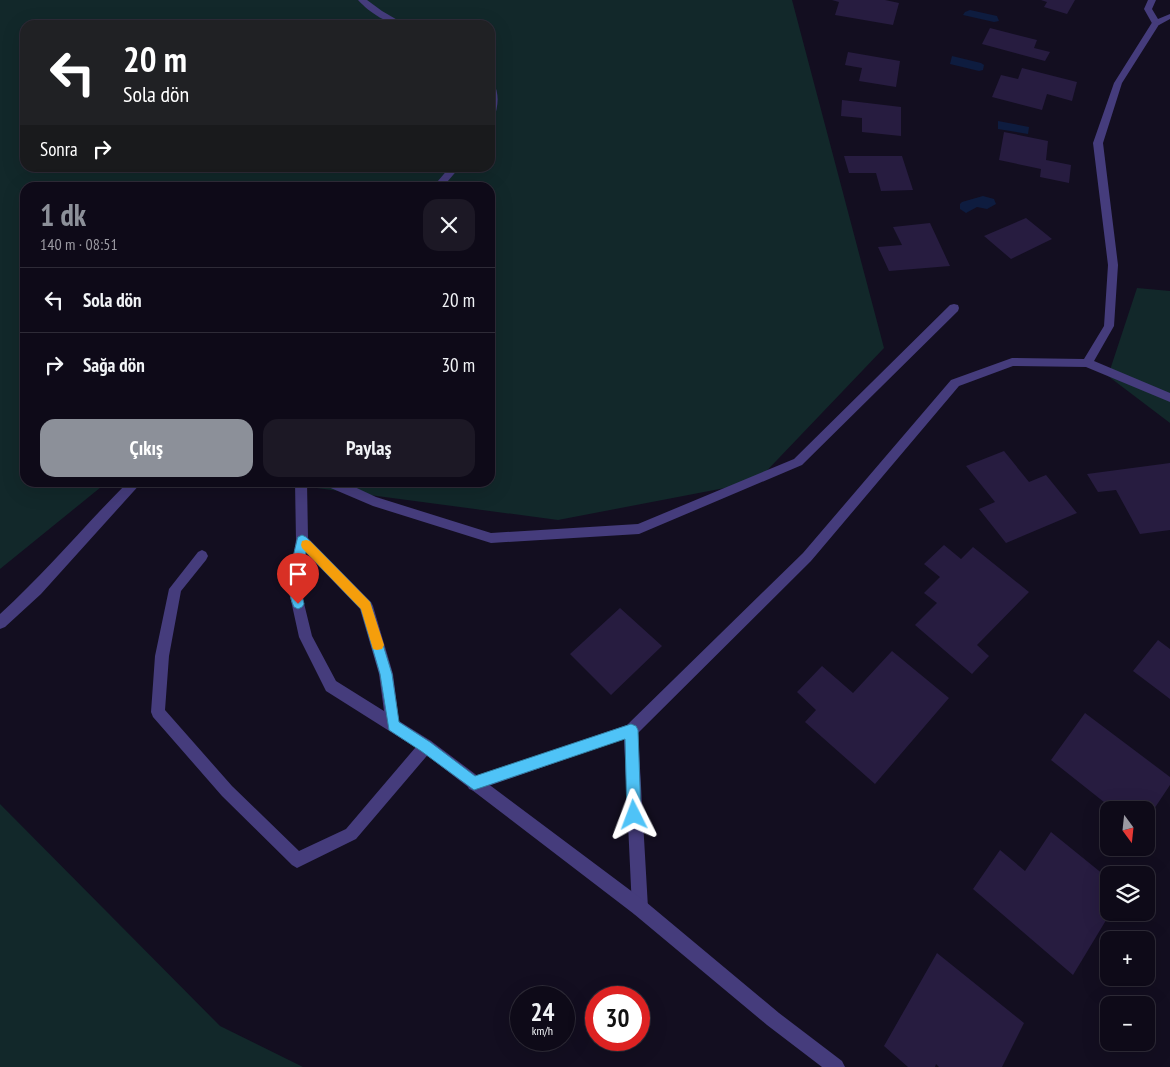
<!DOCTYPE html>
<html lang="tr">
<meta charset="utf-8">
<style>
body{margin:0;font-family:"PT Sans Narrow",sans-serif;background:#1c1825;color:#f1f3f6;height:100vh;display:flex;flex-direction:column;font-size:19px;white-space:nowrap}
*{box-sizing:border-box;margin:0}
p{font-size:16px;color:#9b9aa2}
.icon{flex:none;width:28px;height:28px;fill:none;stroke:currentColor;stroke-width:2;stroke-linecap:round;stroke-linejoin:round}
.map{position:relative;flex:1;overflow:hidden}
.side{position:absolute;left:20px;top:182px;width:475px;height:305px;display:flex;flex-direction:column;background:#0e0a18;border-radius:15px;box-shadow:0 5px 20px #0002,0 0 0 1px #2e2b37}
.side>*{flex:none}
.banner{position:absolute;left:20px;top:20px;width:475px;height:152px;border-radius:15px;box-shadow:0 5px 20px #0002,0 0 0 1px #2e2b37;background:#202124;color:#fff;overflow:hidden}
.needle{width:32px;rotate:165deg}
.controls{position:absolute;left:1100px;top:801px;display:grid;gap:10px}
.controls a{display:grid;place-items:center;width:55px;height:55px;border-radius:10px;background:#0e0a18;box-shadow:0 5px 20px #0002,0 0 0 1px #2e2b37;font-size:25px}
.speed{position:absolute;left:510px;top:986px;display:flex;gap:10px;font-size:25px;font-weight:700;text-align:center}
.speed>*{display:grid;place-content:center;width:65px;height:65px;border-radius:50%;background:#0e0a18;box-shadow:0 5px 20px #0002,0 0 0 1px #2e2b37;line-height:1}
.speed small{font-size:12px;font-weight:400}
.speed .limit{border:8px solid #d22;background:#fff;color:#111}
.pin{position:absolute;display:grid;place-items:center;width:42px;height:42px;color:#fff;margin:-51px -21px;border-radius:50% 50% 50% 0;rotate:-45deg;box-shadow:0 0 5px #0007}
.pin .icon{rotate:45deg}
.me{position:absolute;width:55px;margin:-28px;rotate:357deg;stroke-linejoin:round;filter:drop-shadow(0 0 4px #0008)}
.turn{display:flex;align-items:center;gap:18px;height:105px;padding:0 20px;font-size:22px}
.turn .icon{width:65px;height:65px;stroke-width:2.5}
.turn b{display:block;font-size:35px;line-height:42px}
.then{display:flex;align-items:center;height:48px;padding:0 20px;background:#0003;gap:10px;font-size:19px}
.round{display:grid;place-items:center;flex:none;width:52px;height:52px;border-radius:15px;background:#1c1825}
.headline{display:flex;align-items:center;justify-content:space-between;height:85px;padding:0 20px}
h1{font-size:30px;font-weight:700;line-height:38px;color:#8c9099}
.button{display:flex;gap:10px;margin-top:auto;padding:10px 20px}
.button a{flex:1;height:58px;border-radius:15px;background:#8c9099;color:#fff;font-size:20px;font-weight:700;line-height:58px;text-align:center}
.button a+a{background:#1c1825;color:#f1f3f6}
ul{padding:0;list-style:none}
li{display:flex;align-items:center;gap:15px;height:65px;padding:0 20px;border-top:1px solid #2e2b37}
li div{flex:1}
li b{display:block;font-size:19px}
li em{font-style:normal}
.map>svg:first-child{display:block}
</style>
<div class="map">
<svg width="1170" height="1067" viewBox="0 0 1170 1067">
<rect width="100%" height="100%" fill="#130e20"/>
<path fill="#12282a" fill-rule="evenodd" d="M0,0H792L884,348L756,482L558,520L279,483L490,482V188H25V482L106,483L0,569ZM25,25H490V168H25Z
M1137,288L1170,291V423L1108,376Z
M0,804L220,1026L303,1067H0Z"/>
<path fill="#0e1c3f" d="M970,10L997,16L999,21L994,22L963,15L965,12Z
M952,56L981,63L984,65L983,70L979,71L950,64Z
M998,121L1029,127L1028,134L998,129Z
M983,196L994,199L996,204L987,209L977,207L966,213L960,209V204L962,202Z"/>
<path fill="#271c40" d="M832,0H885L899,3L893,25L835,15L839,2Z
M1041,0H1075L1067,14L1044,7L1047,2Z
M990,28L1037,40L1034,48L1050,52L1045,61L982,44Z
M848,52L900,61L896,87L859,81L862,68L845,65Z
M1022,68L1077,82L1072,101L1047,94L1042,110L992,97L1001,75L1018,79Z
M842,100L901,107V136L862,132V118L841,116Z
M1004,132L1048,141L1046,160L1071,165L1069,183L1040,177L1041,169L999,160Z
M844,156H902L913,190L881,191L876,173H849Z
M1026,218L1052,239L1011,259L984,236Z
M930,223L950,266L889,271L878,247L902,245L893,227Z
M1004,451L1029,482L1046,475L1077,513L1006,543L979,509L995,502L966,466Z
M1170,463V530L1140,534L1116,490L1098,492L1087,474Z
M944,545L961,559L973,547L1029,592L977,645L989,656L972,674L915,625L937,603L924,593L940,577L924,564Z
M620,608L662,646L611,695L570,654Z
M1158,640L1170,649V699L1133,671Z
M892,651L949,698L875,784L805,722L816,710L797,692L822,666L853,693Z
M1085,713L1170,777V785L1146,821V810H1114L1051,760Z
M1051,832L1109,879V912H1111L1073,975L973,889L1000,850L1025,871Z
M937,953L1024,1023L1002,1067H939L936,1064L935,1067H908L884,1046Z"/>
<g fill="none" stroke-linecap="round" stroke-linejoin="round">
<path fill="#453c7c" fill-rule="evenodd" d="M1148,0H1156L1152,9L1158,19L1170,14V19L1159,25H1153L1144,9Z
M954,304L958,305L959,308L958,311L802,465L639,534L491,543L373,506L326,486L324,482H344L376,497L491,533L638,524L794,459L950,305Z
M202,550L206,552L208,556L206,560L181,591L169,656L165,710L232,786L299,851L346,829L421,741L426,739L431,741L433,746L431,751L356,839L297,868L292,865L222,796L153,717L151,712L155,656L169,589L198,552Z"/>
<path fill="#453c7c" fill-rule="evenodd" d="M1153,21L1160,23L1122,83L1103,143L1118,265L1114,326L1094,361L1170,393V402L1086,367L1013,366L959,386L811,561L638,733L648,908L646,914L640,916L634,914L632,908L624,739L474,791L469,789L467,784L469,779L627,725L803,553L951,380L1012,358L1084,359L1104,326L1108,265L1093,143L1114,83Z"/>
<path fill="#453c7c" fill-rule="evenodd" d="M358,0H367L382,11L406,25C388,25 370,13 358,0Z
M490,81L493,82C500,94 498,106 494,119L490,122Z
M449,168H459L442,188H432Z
M128,482H142L41,594L5,627L0,629V614C45,573 84,526 128,482Z
M295,482H307L308,538L371,602L373,606L393,674L399,721L431,741L646,902L779,1013L842,1061L845,1067H822L767,1025L634,914L421,751L326,691L299,637L288,587L296,540ZM306,553L360,609L379,674L384,711L336,681L312,636L300,587Z"/>
</g>
<path fill="#4fc3f7" stroke="#337fa1" d="M302,535L306,537L370,602L392,674L399,722L430,742L475,776L631,724L636,726L638,730L641,815L639,819L634,821L629,819L627,815L625,739L474,790L421,751L389,730L380,674L361,609L306,552L300,587L304,604L302,607L298,609L294,607C284,586 292,563 297,540L298,537Z"/>
<path fill="#f59e0b" d="M306,540L310,541L370,602L384,645L382,649L377,650L373,649L361,609L302,548L301,545L302,541Z"/>
</svg>
<div class="controls">
<a><svg class="needle" viewBox="-14 -14 28 28"><path d="M0-13l5 13h-10z" fill="#e53935"/><path d="M0 13l5-13h-10z" fill="#9b9aa2"/></svg></a>
<a><svg class="icon" aria-label="layers" viewBox="0 0 24 24"><path d="M12 4l9 5-9 5-9-5zM3 14l9 5 9-5"/></svg></a>
<a>+</a>
<a>−</a>
</div>
<div class="speed"><div>24<small>km/h</small></div><div class="limit">30</div></div>
<div class="pin" style="left:298px;top:604px;background:#d93025"><svg class="icon" aria-label="arrive" viewBox="0 0 24 24"><path d="M6 21V4h12l-3 4 3 4H6"/></svg></div>
<svg class="me" style="left:634px;top:815px" viewBox="-20 -20 40 40"><path d="M0-17L14 15 0 8-14 15z" fill="#4fc3f7" stroke="#fff" stroke-width="4"/></svg>
<div class="banner">
<div class="turn"><svg class="icon" aria-label="left" viewBox="0 0 24 24"><path d="M17 20v-9H6M10 6l-5 5 5 5"/></svg><div><b>20 m</b>Sola dön</div></div>
<div class="then">Sonra<svg class="icon" aria-label="right" viewBox="0 0 24 24"><path d="M7 20v-9h11M14 6l5 5-5 5"/></svg></div>
</div>
<section class="side">
<div class="headline"><div><h1>1 dk</h1><p>140 m · 08:51</p></div><a class="round"><svg class="icon" aria-label="close" viewBox="0 0 24 24"><path d="M6 6l12 12M18 6L6 18"/></svg></a></div>
<ul>
<li><svg class="icon" aria-label="left" viewBox="0 0 24 24"><path d="M17 20v-9H6M10 6l-5 5 5 5"/></svg><div><b>Sola dön</b></div><em>20 m</em></li>
<li><svg class="icon" aria-label="right" viewBox="0 0 24 24"><path d="M7 20v-9h11M14 6l5 5-5 5"/></svg><div><b>Sağa dön</b></div><em>30 m</em></li>
</ul>
<div class="button"><a>Çıkış</a><a>Paylaş</a></div>
</section>
</div>
